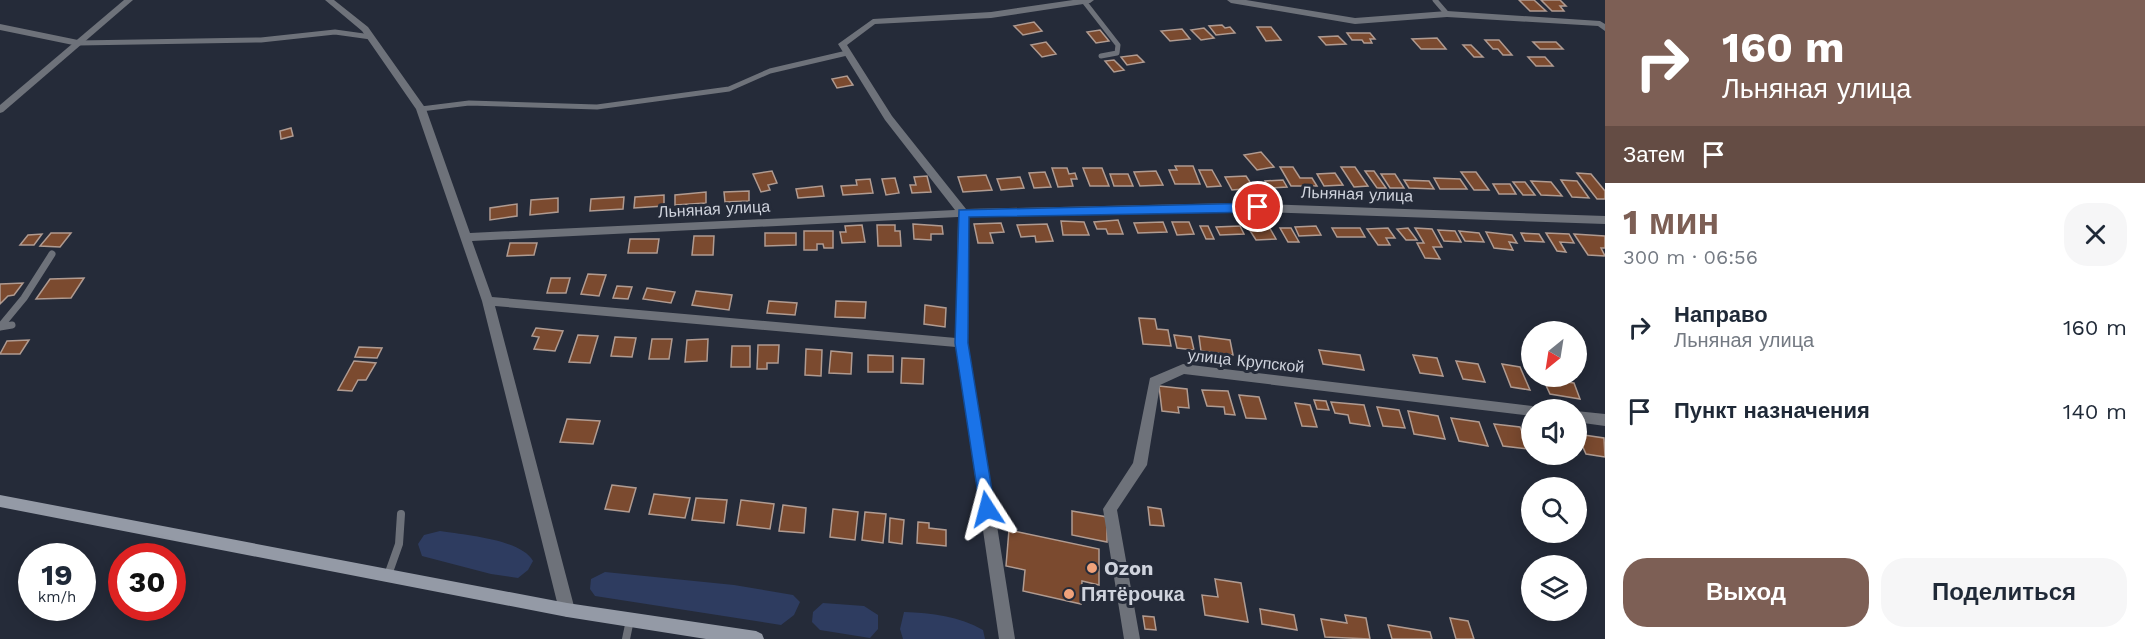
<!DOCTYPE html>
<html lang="ru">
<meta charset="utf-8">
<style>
body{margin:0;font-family:"Work Sans",sans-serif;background:#f6f6f7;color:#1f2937;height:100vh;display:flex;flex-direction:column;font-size:22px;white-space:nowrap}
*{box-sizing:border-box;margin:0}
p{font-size:20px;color:#747a83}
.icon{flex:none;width:33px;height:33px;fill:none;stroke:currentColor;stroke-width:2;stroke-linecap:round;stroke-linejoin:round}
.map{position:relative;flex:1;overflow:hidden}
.sheet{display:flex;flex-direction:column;background:#fff;width:540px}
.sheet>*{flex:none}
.top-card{background:#7d5f55;color:#fff;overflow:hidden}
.needle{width:39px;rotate:210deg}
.tools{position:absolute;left:1521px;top:321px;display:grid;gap:12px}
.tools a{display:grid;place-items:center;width:66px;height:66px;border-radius:50%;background:#fff;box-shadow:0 3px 15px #0003;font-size:30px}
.speed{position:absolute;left:18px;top:543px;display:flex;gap:12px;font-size:30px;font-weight:700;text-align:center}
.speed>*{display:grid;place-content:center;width:78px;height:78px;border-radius:50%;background:#fff;box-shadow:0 3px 15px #0003;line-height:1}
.speed small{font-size:15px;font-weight:400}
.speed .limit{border:9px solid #d22;background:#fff;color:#111}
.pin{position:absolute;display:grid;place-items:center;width:51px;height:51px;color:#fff;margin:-26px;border:3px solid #fff;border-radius:50%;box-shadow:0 2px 6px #0007}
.me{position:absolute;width:66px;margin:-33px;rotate:351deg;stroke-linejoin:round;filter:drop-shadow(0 0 4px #0008)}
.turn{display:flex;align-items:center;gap:21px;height:126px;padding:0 18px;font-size:27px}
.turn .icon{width:78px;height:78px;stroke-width:2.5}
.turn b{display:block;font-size:42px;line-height:51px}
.then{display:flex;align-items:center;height:57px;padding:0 18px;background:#0003;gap:12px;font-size:22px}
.round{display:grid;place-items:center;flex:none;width:63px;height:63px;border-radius:24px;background:#f6f6f7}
.head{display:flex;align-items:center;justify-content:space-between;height:102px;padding:0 18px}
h1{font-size:36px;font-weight:700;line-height:45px;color:#7d5f55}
.primary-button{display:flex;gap:12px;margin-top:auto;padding:12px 18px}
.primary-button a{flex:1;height:69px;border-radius:24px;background:#7d5f55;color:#fff;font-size:24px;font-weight:700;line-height:69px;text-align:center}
.primary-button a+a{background:#f6f6f7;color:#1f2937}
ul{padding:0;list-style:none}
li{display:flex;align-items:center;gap:18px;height:84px;padding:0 18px}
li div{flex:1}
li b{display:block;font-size:22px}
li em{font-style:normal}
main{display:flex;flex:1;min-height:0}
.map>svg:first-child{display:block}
</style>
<main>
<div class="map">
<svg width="1605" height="639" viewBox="0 0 1605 639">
<rect width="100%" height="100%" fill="#252b39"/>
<path fill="#2e3c60" d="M440,531C464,535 521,539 533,561L528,570L518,578L491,574L422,556L418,544L424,535Z
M605,572L734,585L793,595L800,602L794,615L781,625L595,596L590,589L591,579Z
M823,603L864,606L878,615V629L870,638L820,630L812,622L813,612Z
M904,612C932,613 959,616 983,630L985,639H903L900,629Z"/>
<path fill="#7b4a2f" stroke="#b09b91" stroke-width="1.5" d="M1519,0H1534L1546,11H1530Z
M1541,0H1560L1566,6H1560L1564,11H1552Z
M1034,22L1042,31L1023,35L1014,26Z
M1222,25L1225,28L1230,27L1235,33L1216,35L1209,26Z
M1257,27H1271L1281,40L1266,41Z
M1204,28L1214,38L1201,40L1191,30Z
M1182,29L1190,39L1170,41L1161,31Z
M1100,30L1109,41L1096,43L1087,32Z
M1347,33H1370L1375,39H1370L1372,43H1364L1362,40H1352Z
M1338,36L1346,44L1326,45L1319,37Z
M1437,38L1446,49H1421L1412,39Z
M1485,40H1499L1512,55H1503L1498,49H1493Z
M1046,42L1056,54L1042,57L1031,45Z
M1533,42H1556L1563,49H1540Z
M1463,45H1471L1483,57H1474Z
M1137,55L1144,62L1127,65L1121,57Z
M1528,57H1545L1553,66H1536Z
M1114,60L1124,70L1114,72L1105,61Z
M847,76L853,85L837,88L832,79Z
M291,128L293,136L281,139L280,131Z
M1261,152L1274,167L1257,170L1244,155Z
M1175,166H1193L1200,184H1175L1169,170H1177Z
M1280,167H1293L1300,178H1312L1317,186H1291Z
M1341,167H1355L1368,186L1354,187Z
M1052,168H1067L1069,174L1075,173L1077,179H1071L1073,186L1058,187Z
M1083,168H1102L1109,186H1090Z
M1199,170H1212L1221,186L1207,187Z
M772,171L777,183L768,185L770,190L761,192L753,174Z
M1156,171L1163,185L1140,186L1134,172Z
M1365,171H1374L1386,188H1377Z
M1045,172L1051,187L1034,188L1029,173Z
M1461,172H1476L1489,190H1474Z
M1335,173L1343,185L1324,186L1317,174Z
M1577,173L1591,174L1605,191V199H1597Z
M1110,174H1128L1133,186H1114Z
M1381,174H1395L1404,188H1390Z
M986,175L992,190L963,192L958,177Z
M927,176L931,192L912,193L910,185H916L914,177Z
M1246,176L1254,188L1232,190L1225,177Z
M1020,177L1024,188L1001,190L997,179Z
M895,178L899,193L886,195L882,179Z
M1434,178L1460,179L1467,189H1440Z
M870,179L873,193L843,195L841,186L857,185L856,180Z
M1283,180L1287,187L1269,188L1265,181Z
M1404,180L1429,181L1434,189L1409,188Z
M1561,180L1577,181L1589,198L1572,197Z
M1531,181L1551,182L1562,196L1541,195Z
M1513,182H1525L1535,195H1523Z
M1493,184H1510L1516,194H1499Z
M822,186L824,196L798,198L796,189Z
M749,191V201L725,202L724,192Z
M706,192V203L675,205V195Z
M664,195V206L634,208L635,197Z
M624,197L623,209L590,211L591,199Z
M558,198V212L530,215L531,200Z
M517,204V216L490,220V208Z
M1118,220L1123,234H1108L1106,229H1097L1094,222Z
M1061,221L1084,222L1089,235H1063Z
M1163,222L1167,232L1138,233L1134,223Z
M1172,222H1189L1194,234L1177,235Z
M1001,223L1004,232L990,233L993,243H978L974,224Z
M913,224L942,226L943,234H931V240L914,239Z
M1047,224L1053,241L1036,242L1035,236L1021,237L1017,225Z
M862,225L865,242L842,243L840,232H846L845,226Z
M877,225H895V231H900L901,246H878Z
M1268,225L1276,239L1256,240L1247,226Z
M1200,226H1208L1214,239H1206Z
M1240,226L1244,234L1220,235L1216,227Z
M1316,226L1321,235L1299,236L1295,227Z
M1280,228H1291L1299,242H1288Z
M1332,228H1360L1365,237H1337Z
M1388,228L1395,238H1386L1390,245H1378L1367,229Z
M1408,228L1417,240H1406L1397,229Z
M1415,228L1432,229L1442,247H1433L1440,259L1425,258L1417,243H1424Z
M1438,230L1455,231L1461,242L1444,241Z
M804,231H833V248H824L823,244H817V250H804Z
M1459,231L1479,233L1484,242L1465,241Z
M1486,232L1512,235L1517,243L1509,242L1513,250L1494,248Z
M51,233H71L60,247L40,246Z
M765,233H796V245L765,246Z
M1521,233L1539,234L1544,242L1525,241Z
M1546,233L1569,234L1574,243L1560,242L1566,252L1557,251Z
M42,234L34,245H20L28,235Z
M1574,234L1605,236V248H1601L1605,256L1588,255Z
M694,236H714L713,255H692Z
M630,239H659L657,253H628Z
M510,243H537L534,255L507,256Z
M588,274L606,275L599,296L581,294Z
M84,278L71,298L36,299L50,279Z
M551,278H570L566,293H547Z
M23,283L14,295L8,296L0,304V284Z
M617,286L632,287L628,299L613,298Z
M647,288L675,292L671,303L643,299Z
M696,291L732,295L729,310L692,305Z
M769,301L797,303L795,315L767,313Z
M836,301L866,302L865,318L835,317Z
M925,305L946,308L945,327L924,324Z
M1139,318L1155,319L1157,329L1168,330L1171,346L1143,344Z
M536,328L563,331L555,351L534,349L539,337L532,336Z
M578,335L598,336L590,363L569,362Z
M1174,335L1191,337L1194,350L1177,348Z
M1199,336L1230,340L1233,355L1201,351Z
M615,337L636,338L632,357L611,356Z
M652,339H672L669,359H649Z
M708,339L707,361L685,362L687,340Z
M29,340L20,354H0L7,341Z
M758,345H779L778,363H767V369H757Z
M732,346H750V367H731Z
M359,347L382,348L377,358L355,357Z
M806,349L822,350L821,376L805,375Z
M1319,350L1360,355L1364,370L1323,364Z
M831,351L852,353L851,374L829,373Z
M868,355L893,356V372H868Z
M1413,355L1437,358L1443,376L1420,373Z
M902,358L924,359L923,384L901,383Z
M354,361L376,363L366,380H358L352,391L338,390Z
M1456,361L1478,364L1485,382L1463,379Z
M1502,364L1520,367L1530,390L1511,387Z
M1543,379L1574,383L1580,399L1550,394Z
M1159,386L1187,389L1189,408L1178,407L1179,413L1162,411Z
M1202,390L1228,391L1235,415L1225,414L1224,407L1207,406Z
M1239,395L1259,397L1266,419L1246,418Z
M1314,400L1326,401L1329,410L1317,409Z
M1331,402L1364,405L1370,426L1350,423L1348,415L1335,413Z
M1295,403L1310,405L1317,427L1302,426Z
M1377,407L1399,410L1405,428L1383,426Z
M1408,411L1438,416L1445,439L1414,434Z
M1451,418L1479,422L1488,446L1459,441Z
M567,419L600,421L593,444L560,442Z
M1494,424L1520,427L1529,449L1503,446Z
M1577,434L1604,438L1605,457L1586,454Z
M612,485L636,488L629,512L605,509Z
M654,494L690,498L685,518L649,514Z
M696,498L727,500L724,523L692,520Z
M741,500L774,504L770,529L737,525Z
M783,505L806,508L804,533L779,531Z
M1148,507L1161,509L1164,526L1150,525Z
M833,509L858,512L855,540L830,537Z
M1072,511L1107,517V542L1072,535Z
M865,512L886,514L883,543L862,540Z
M890,518L904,520L902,544L889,542Z
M918,522L929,523V528L946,530V546L917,543Z
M1009,530L1099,549V585L1082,581L1081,604L1023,591L1025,570L1006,566Z
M1215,579L1241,583L1248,622L1205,615L1202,595L1218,597Z
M1260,609L1294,615L1297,630L1262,624Z
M1345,615L1366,618L1370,639L1325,637L1321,619L1347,623Z
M1143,616L1154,617L1156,630L1145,629Z
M1450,618L1468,621L1474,639H1456Z
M1388,625L1430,632L1432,639H1392Z"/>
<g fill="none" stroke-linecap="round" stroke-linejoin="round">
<path stroke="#6e727a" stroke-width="5" d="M1083,0L1118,45L1117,53L1101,56
M1435,0L1447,14
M78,43L261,40L335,32L371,37
M421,109L469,103L597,107L729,89L770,71L847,53"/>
<path stroke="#6e727a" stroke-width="7" d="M0,327L24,298L52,254
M0,327L12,325"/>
<path stroke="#6e727a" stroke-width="8" d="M388,575L399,544L401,514
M626,639L630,620"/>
<path fill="#6e727a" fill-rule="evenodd" d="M325,0H334L368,27L426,109L470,233L955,210L885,120L838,44L873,19L991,12L1073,0H1094L1090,3L991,18L875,24L847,45L892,116L966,209L1236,203L1605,216V224L1236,211L968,217V343L1015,639H999L956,347L495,306L575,610L572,615L567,617L562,615L559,610L482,301L416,109L362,31ZM958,217L956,338L492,297L472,241Z
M1227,0H1246L1355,18L1447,11L1600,21L1605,24V31L1598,26L1447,17L1355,24L1231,3Z
M0,24L78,40L82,43L78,46L0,30Z
M1183,364L1532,406L1538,410H1532V416L1184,374L1160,385L1147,465L1117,510L1140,639H1124L1103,509L1133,463L1150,378Z
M1576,411L1605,414V426L1576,422Z"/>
<path fill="#6e727a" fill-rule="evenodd" d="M124,0H133L3,112L0,113V105Z"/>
<path fill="#949aa6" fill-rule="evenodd" d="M0,495L567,603L756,631L762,634L764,639H706L567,617L0,507Z"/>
</g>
<path fill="#1a73e8" stroke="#114b97" stroke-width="1.5" d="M1258,203L1264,207L1258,212L969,217L968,343L995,509L993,514L987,517L981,514L955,343L959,210Z"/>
<g fill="#f0a27a" stroke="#252b39" stroke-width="2">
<circle cx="1092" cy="568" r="6"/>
<circle cx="1069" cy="594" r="6"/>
</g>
<g text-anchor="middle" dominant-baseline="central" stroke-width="6" stroke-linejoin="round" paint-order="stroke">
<g font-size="16" fill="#cfd3dd" stroke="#252b39">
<text transform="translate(1357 194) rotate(2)">Льняная улица</text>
<text transform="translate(714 209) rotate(-3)">Льняная улица</text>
<text transform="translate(1246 361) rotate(6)">улица Крупской</text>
</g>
<g font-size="20" font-weight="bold" fill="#cfd3dd" stroke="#252b39" text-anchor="start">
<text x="1104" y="568">Ozon</text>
<text x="1081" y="594">Пятёрочка</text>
</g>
</g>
</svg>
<div class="tools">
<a><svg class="needle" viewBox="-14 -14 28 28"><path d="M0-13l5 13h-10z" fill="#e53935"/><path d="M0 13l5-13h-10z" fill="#747a83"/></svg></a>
<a><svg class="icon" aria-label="sound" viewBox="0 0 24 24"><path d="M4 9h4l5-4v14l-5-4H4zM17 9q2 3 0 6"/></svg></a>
<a><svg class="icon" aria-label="search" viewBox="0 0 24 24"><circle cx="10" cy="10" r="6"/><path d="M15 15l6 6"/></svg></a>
<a><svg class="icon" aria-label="layers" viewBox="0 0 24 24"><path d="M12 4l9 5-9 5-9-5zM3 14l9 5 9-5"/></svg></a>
</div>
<div class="speed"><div>19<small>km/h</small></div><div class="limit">30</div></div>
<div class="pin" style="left:1258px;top:207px;background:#d93025"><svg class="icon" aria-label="arrive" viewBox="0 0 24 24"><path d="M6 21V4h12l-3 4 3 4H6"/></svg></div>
<svg class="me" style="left:987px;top:509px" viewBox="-20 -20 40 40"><path d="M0-17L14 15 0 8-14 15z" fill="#1a73e8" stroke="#fff" stroke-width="4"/></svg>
</div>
<section class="sheet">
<div class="top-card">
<div class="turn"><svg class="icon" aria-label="right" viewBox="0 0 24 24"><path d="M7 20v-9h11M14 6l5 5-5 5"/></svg><div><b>160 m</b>Льняная улица</div></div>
<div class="then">Затем<svg class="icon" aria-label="arrive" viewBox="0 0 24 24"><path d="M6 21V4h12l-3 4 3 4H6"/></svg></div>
</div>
<div class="head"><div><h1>1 мин</h1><p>300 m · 06:56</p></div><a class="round"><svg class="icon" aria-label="close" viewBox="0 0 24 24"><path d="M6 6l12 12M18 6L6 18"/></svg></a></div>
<ul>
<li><svg class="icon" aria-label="right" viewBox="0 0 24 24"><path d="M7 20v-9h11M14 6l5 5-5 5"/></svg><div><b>Направо</b><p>Льняная улица</p></div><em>160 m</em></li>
<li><svg class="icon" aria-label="arrive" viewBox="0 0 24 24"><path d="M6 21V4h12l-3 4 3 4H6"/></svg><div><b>Пункт назначения</b></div><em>140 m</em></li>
</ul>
<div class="primary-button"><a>Выход</a><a>Поделиться</a></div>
</section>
</main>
